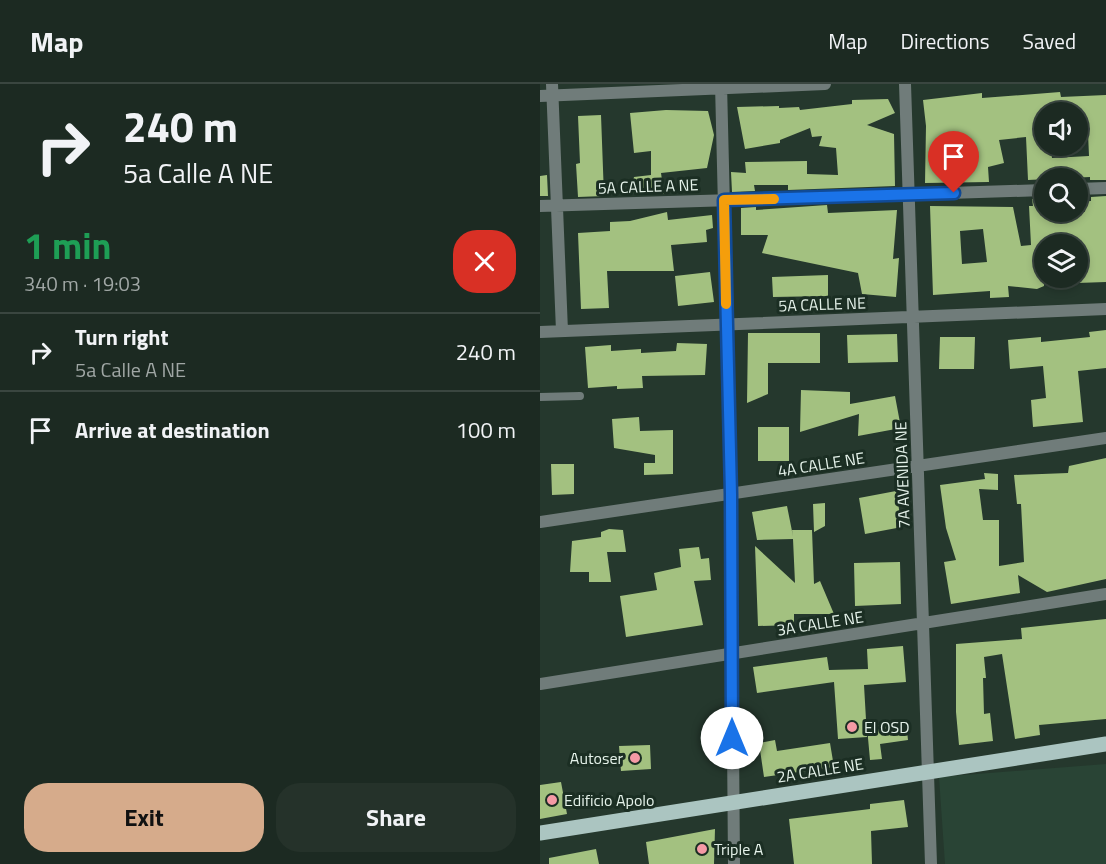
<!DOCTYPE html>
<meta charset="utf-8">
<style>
body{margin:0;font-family:"Titillium Web",sans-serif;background:#25322a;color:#f1f3f6;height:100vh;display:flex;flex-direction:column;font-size:22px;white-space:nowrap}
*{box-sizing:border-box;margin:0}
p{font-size:20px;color:#a0a7a5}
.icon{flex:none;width:33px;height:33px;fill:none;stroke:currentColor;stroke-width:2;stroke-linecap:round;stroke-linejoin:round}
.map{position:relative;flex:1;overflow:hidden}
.drawer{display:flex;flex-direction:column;background:#1c2a22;width:540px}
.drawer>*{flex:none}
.banner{background:#1c2a22;color:#f1f3f6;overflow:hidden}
.controls{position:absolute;left:494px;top:18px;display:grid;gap:12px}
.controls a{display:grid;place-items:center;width:54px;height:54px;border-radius:50%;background:#1c2a22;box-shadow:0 3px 9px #0003,0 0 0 2px #3a4640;font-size:30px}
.pin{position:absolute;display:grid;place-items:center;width:51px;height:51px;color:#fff;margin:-62px -26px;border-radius:50% 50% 50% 0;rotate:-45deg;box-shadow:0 0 6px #0007}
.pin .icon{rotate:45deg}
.me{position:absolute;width:66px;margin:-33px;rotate:0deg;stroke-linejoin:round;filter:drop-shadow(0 0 4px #0008)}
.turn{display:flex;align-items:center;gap:21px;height:126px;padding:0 24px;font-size:27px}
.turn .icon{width:78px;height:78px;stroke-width:2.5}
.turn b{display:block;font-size:42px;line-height:51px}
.round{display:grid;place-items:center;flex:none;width:63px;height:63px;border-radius:24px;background:#25322a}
.overview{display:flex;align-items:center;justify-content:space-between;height:102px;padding:0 24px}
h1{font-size:36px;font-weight:700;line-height:45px;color:#1e9e55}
.button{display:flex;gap:12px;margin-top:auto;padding:12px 24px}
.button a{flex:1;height:69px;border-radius:24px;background:#d6ab8b;color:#111;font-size:24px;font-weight:700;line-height:69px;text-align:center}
.button a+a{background:#25322a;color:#f1f3f6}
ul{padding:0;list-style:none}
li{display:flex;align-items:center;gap:18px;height:78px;padding:0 24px;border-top:2px solid #3a4640}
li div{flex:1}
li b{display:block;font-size:22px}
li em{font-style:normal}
header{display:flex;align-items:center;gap:36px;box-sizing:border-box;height:84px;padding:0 30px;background:#1c2a22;border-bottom:2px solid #3a4640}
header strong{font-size:28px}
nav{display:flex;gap:33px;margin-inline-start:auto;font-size:21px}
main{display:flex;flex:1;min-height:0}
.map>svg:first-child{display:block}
</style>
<header>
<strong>Map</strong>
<nav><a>Map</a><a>Directions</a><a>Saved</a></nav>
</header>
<main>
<section class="drawer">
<div class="banner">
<div class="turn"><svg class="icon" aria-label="right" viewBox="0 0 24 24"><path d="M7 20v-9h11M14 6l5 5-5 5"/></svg><div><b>240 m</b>5a Calle A NE</div></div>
</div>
<div class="overview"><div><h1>1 min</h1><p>340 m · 19:03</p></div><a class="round" style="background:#d93025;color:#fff"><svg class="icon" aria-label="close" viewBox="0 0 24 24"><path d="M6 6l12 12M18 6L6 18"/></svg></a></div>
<ul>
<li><svg class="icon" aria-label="right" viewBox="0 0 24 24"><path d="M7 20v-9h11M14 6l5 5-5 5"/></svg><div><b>Turn right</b><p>5a Calle A NE</p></div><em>240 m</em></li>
<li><svg class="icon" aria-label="arrive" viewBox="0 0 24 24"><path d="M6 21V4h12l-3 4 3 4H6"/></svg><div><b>Arrive at destination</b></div><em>100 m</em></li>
</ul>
<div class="button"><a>Exit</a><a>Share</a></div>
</section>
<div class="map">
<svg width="566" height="780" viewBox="0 0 566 780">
<rect width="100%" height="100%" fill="#25382d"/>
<path fill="#294435" d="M566,680V780H405L399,693Z"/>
<path fill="#a3c180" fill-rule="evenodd" d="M520,8L521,13L566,11V96H550V93L488,96L486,53L459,56L464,79L448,83L449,98L385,99L386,42L383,16L442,9V14ZM504,28H537V49H548L549,72L512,74L511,62H504Z
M348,15L355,29L327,41L354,50L355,102L248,106V101H214L215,107L192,108L191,88L206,89L205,78L267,77V90L298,91L296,64L279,62L282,52L272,53L270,44L240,56V59L205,65L197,23L239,22V24L259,23L260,26L312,20V16Z
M126,26L168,27L174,51L167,84L121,89L124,110L90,109L94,93L111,91V67L94,69L90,29Z
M61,31L64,112L38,113L36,80L40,79L38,32Z
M7,91L8,112H0V92Z
M566,112V198L537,199V153L519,160H504V202L497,205L468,202L469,213L450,214V207L393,211L390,122L473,123L481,162L491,161L489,122H493L492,115H504V128H545L541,117H551V113ZM443,145L447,178L422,180L420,147Z
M287,121L288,129L357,126L353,175L359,174L356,213L322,210L318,189L222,169L228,151H201V124L216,123V126Z
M127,128L128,136L172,131L173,144L166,146L167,158L131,161L134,187H67L69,224L41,225L38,149L70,147V138L90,137Z
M170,188L174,218L138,222L135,192Z
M288,191V212L233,213L232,193Z
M566,246V284L538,287L543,338L493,343L491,316L506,314L503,282L470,285L468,256L501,253V258L550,253L549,248Z
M208,249H280V279H228V310L207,319Z
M357,250L358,278L308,279L307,251Z
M400,253H435L434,285H399Z
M137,259L167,260L165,291L102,292L103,304L77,305V302L48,304L45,263L71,261V267L101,265V269L136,267Z
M261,306L310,308V320L355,312L361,344L318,352L319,330L260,348Z
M99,333L100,347L133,346V390L104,391V379H115V371L74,364L72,335Z
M218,343H249V377H218Z
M566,374V495L507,508L478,491L480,509L411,520L404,478L416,476L406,444L400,401L445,395L444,389L458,390V406L439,405L443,436H459V482L484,478L481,420H477L474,391L528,389L529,382Z
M11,380H34V410L12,411Z
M356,407L362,443L325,450L319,414Z
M285,419V442L274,448L273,420Z
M247,422L253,452L252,446H272L274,500L280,497L294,530H254V541L218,542L215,462L255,499L253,455L217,456L212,428Z
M69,445L83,446L86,468H67L71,498H49V488H30L32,457L61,453V448Z
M159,463L161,475L169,474L171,496L154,497L163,541L86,553L80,512L117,506L114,489L141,483L139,465Z
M360,478L361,520L315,522L314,479Z
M566,535V635L499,641L500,651L475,655L462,570L444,573L446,594H443L444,630L450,629L453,657L419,661L416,628V560L482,555L481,544Z
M363,562L366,598L324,601L327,653L298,655L294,598L217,609L213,583L287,573L289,586L328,585L327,565Z
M366,638L368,656L340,660L342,675L330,676L327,643Z
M235,656L237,667L290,659L294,683L224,693L219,659Z
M110,661L111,685L81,687L79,662Z
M21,698L27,730L0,735V701Z
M364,716L368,743L331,747L332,780H254L249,735L330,725V720Z
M175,745L174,780H109L106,758Z
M56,765L59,780H9V774Z"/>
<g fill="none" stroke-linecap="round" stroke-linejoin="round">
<path stroke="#707c7a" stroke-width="8" d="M0,313L40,312"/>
<path stroke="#707c7a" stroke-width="12" d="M12,0L22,247
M181,0L191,410L194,780
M365,0L391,780
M0,12L285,0
M537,105L566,104
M0,122L504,106
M0,248L566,225
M0,438L566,354
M0,600L566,510"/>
<path stroke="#abc5c1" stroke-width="15" d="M0,749L566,660"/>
</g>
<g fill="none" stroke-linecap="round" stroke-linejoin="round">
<defs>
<path id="route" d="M192,654L191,410L184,116L414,109"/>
</defs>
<use href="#route" stroke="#114b97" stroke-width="15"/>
<use href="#route" stroke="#1a73e8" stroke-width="10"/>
<path stroke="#f59e0b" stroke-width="10" d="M186,220L184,116L234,115"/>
</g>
<g fill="#f49aa5" stroke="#1b2e23" stroke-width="2">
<circle cx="312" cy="643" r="6"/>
<circle cx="95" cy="674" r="6"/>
<circle cx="12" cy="716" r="6"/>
<circle cx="162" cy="765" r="6"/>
</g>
<g text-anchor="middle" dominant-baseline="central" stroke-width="6" stroke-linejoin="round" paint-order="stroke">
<g font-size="16" fill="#e5f2ea" stroke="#1b2e23">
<text transform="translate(108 102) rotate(-2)">5A CALLE A NE</text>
<text transform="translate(282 220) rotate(-2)">5A CALLE NE</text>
<text transform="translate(281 380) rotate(-9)">4A CALLE NE</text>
<text transform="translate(362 391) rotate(-92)">7A AVENIDA NE</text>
<text transform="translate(280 539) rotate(-9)">3A CALLE NE</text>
<text transform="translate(280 686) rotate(-9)">2A CALLE NE</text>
</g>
<g font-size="16" fill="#e5f2ea" stroke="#1b2e23" text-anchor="start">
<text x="324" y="643">El OSD</text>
<text x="83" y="674" text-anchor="end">Autoser</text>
<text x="24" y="716">Edificio Apolo</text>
<text x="174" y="765">Triple A</text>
</g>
</g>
</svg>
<div class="controls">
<a><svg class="icon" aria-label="sound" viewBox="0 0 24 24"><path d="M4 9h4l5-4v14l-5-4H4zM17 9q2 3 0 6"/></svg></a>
<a><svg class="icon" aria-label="search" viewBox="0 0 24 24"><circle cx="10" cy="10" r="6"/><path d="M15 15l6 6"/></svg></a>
<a><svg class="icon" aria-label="layers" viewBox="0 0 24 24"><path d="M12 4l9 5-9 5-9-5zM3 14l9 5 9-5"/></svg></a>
</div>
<div class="pin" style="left:414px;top:109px;background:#d93025"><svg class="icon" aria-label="arrive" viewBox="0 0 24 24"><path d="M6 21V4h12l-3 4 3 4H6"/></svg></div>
<svg class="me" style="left:192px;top:654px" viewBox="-20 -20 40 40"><circle r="19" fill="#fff"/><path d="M0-13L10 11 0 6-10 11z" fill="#1a73e8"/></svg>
</div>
</main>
